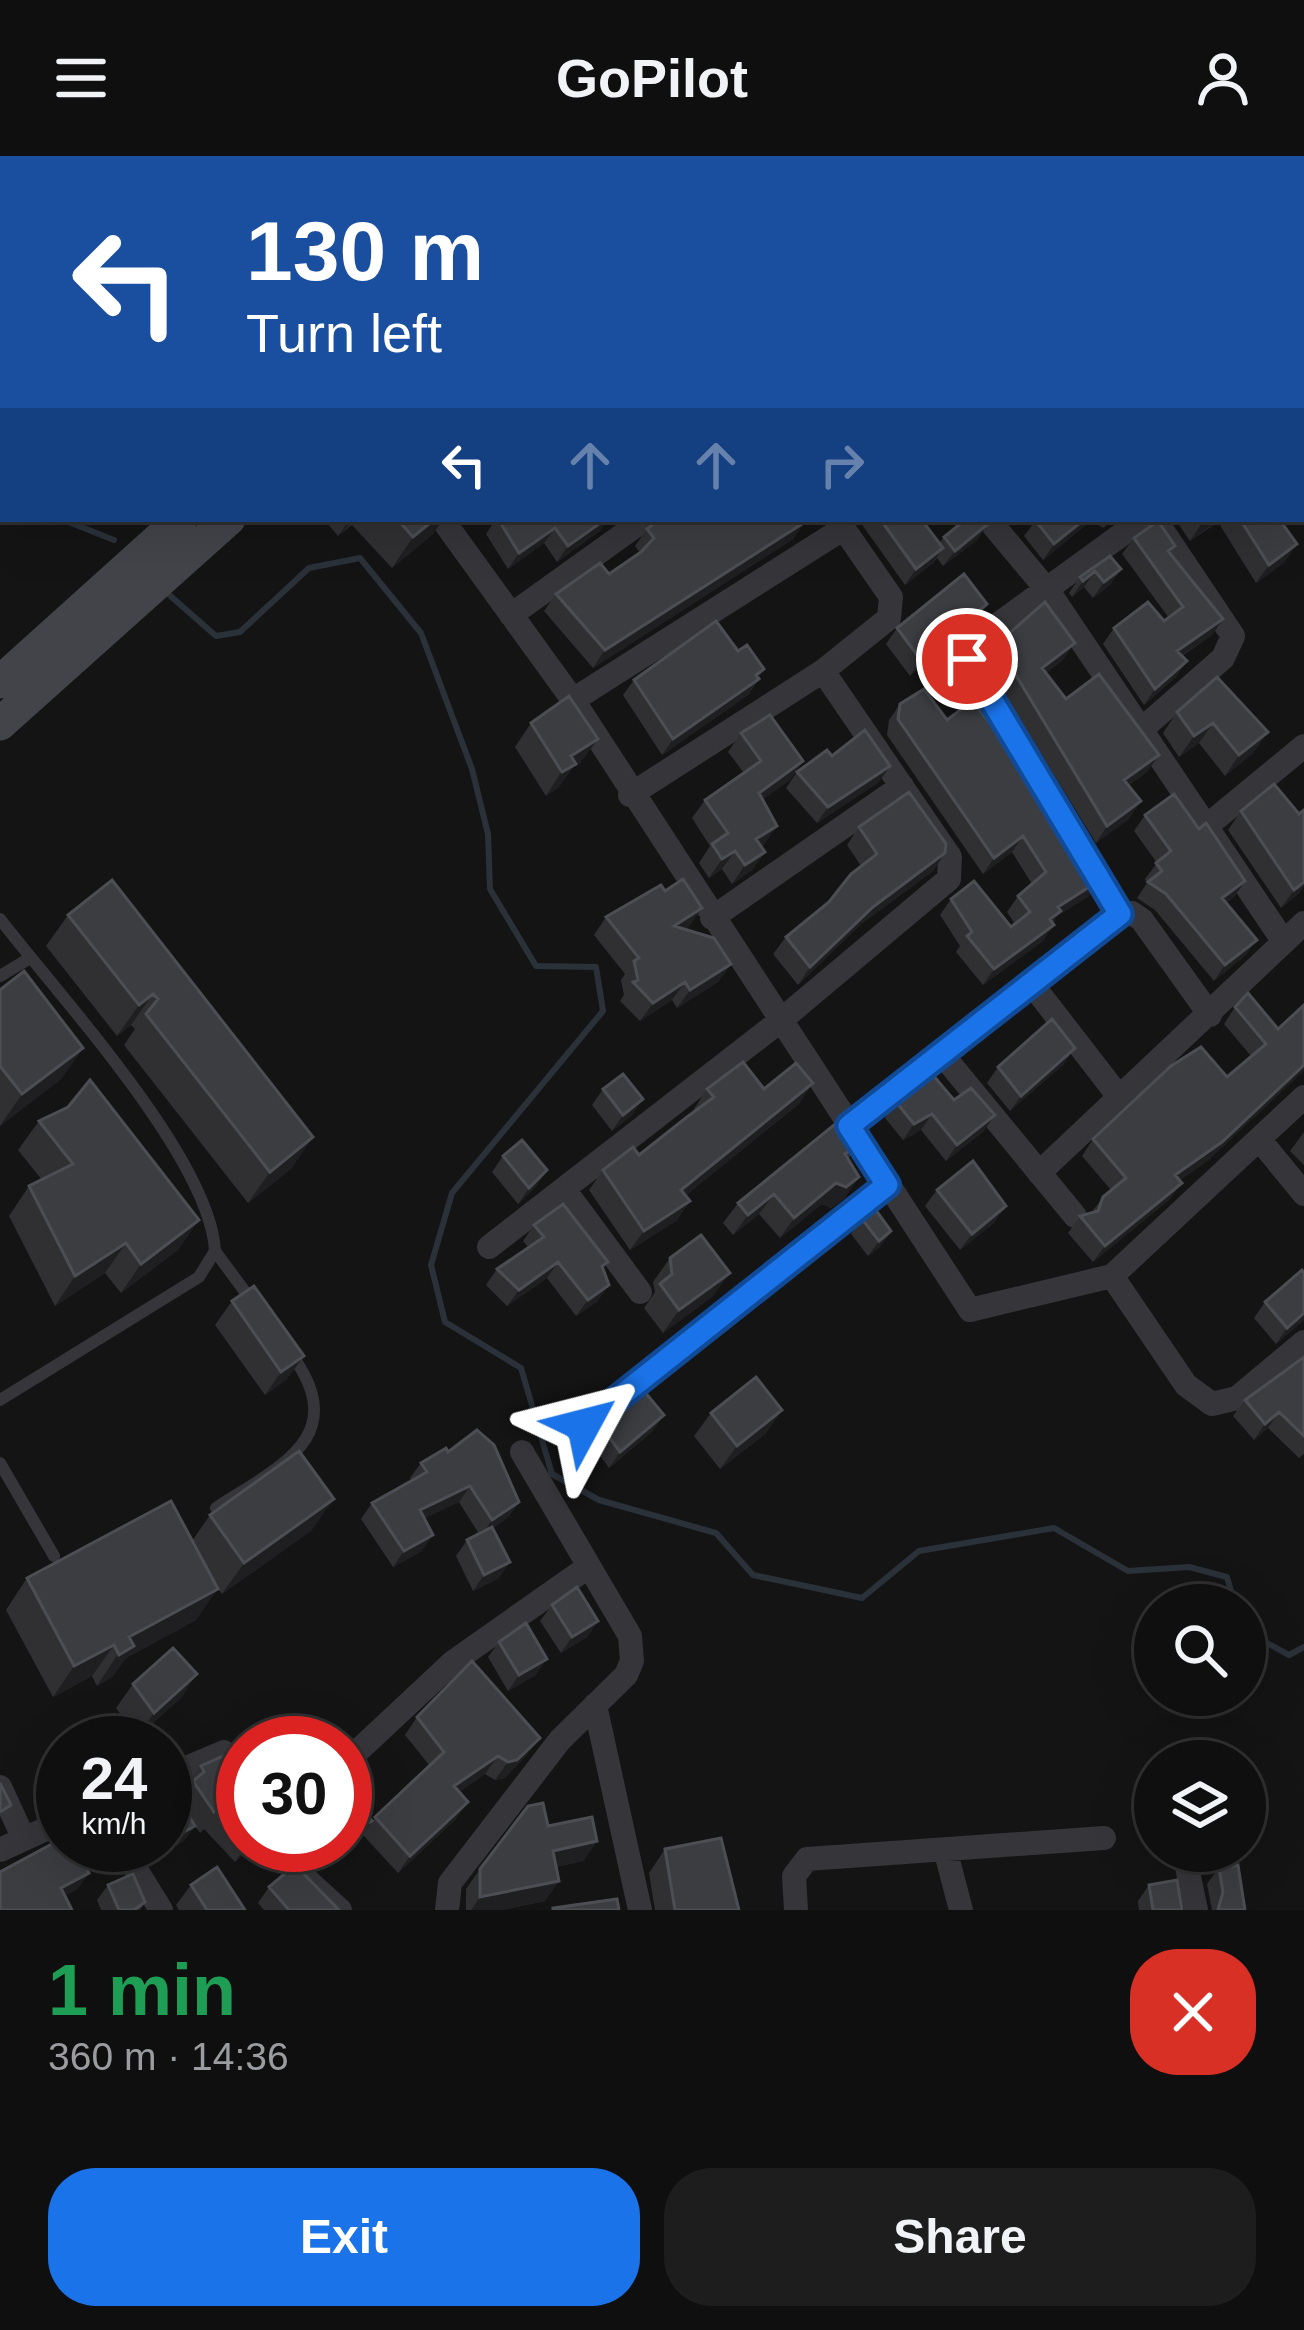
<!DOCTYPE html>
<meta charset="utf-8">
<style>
body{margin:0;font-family:Arial,sans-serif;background:#1d1d1e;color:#f1f3f6;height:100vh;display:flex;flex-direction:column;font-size:45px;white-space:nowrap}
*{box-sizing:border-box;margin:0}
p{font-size:39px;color:#9b9c9f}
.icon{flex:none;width:66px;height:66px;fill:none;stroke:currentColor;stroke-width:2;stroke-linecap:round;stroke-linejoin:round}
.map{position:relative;height:1754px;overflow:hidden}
.side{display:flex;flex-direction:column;background:#0f0f10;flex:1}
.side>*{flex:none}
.top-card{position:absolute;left:0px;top:0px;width:1305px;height:366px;box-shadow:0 12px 48px #0002,0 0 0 3px #2f2f30;background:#1a4fa0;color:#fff;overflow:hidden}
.controls{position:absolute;left:1134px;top:1428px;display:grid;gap:24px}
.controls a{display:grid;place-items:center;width:132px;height:132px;border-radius:50%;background:#0f0f10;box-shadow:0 12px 48px #0002,0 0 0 3px #2f2f30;font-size:60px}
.speed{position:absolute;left:36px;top:1560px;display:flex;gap:24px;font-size:60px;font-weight:700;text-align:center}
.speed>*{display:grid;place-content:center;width:156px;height:156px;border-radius:50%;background:#0f0f10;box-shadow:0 12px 48px #0002,0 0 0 3px #2f2f30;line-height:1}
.speed small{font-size:30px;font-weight:400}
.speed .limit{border:18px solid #d22;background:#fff;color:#111}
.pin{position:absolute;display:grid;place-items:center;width:102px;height:102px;color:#fff;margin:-51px;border:6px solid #fff;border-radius:50%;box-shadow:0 3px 12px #0007}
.me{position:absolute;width:132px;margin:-66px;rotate:52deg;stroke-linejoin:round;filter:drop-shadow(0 0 9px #0008)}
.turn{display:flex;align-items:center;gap:42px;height:252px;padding:0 48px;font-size:54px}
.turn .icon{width:156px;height:156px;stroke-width:2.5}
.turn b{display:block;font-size:84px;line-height:102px}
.lanes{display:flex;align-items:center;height:114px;padding:0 48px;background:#0003;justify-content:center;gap:60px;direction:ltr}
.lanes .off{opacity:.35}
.round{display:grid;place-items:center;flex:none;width:126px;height:126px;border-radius:48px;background:#1d1d1e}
.head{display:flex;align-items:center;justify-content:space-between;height:204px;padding:0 48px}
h1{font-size:72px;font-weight:800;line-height:90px;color:#1e9e55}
.cta{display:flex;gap:24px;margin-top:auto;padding:24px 48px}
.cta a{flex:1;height:138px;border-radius:48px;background:#1a73e8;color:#fff;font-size:48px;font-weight:800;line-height:138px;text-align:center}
.cta a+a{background:#1d1d1e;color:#f1f3f6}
header{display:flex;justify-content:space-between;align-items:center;height:156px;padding:0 48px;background:#0f0f10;font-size:54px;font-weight:800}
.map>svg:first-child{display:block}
</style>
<header><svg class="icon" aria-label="menu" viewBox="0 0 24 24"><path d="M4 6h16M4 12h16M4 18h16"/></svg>GoPilot<svg class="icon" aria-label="person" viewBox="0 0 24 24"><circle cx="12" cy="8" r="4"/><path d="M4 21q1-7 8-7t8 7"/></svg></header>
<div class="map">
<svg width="1304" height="1754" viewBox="0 0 1304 1754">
<rect width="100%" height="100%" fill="#141415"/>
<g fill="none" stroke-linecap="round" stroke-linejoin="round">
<path stroke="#2a3139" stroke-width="6" d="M0,325L3,327
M61,363L114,384
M167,437L216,480L240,476L309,412L360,402L421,477L472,613L488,678L490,733L536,810L596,811L603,855L452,1037L431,1109L445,1166L521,1212L552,1318L599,1344L716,1377L753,1419L862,1442L919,1395L1054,1372L1128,1415L1189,1411L1227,1421L1235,1449
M1245,1475L1289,1499L1304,1491"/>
<path stroke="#35353a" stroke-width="12" d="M0,763C59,840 210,1002 215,1095L199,1121L0,1244
M0,820L30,802
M215,1095L254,1148
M0,1307L54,1400
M216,1352C278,1311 353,1281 291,1198"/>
<path stroke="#35353a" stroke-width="24" d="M126,0L128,3
M878,0L880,3
M1051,0L1053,3
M1302,93L1304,97
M1302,237L1304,235
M1302,321L1304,324
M442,363L573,544L970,1154L1112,1120L1304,941
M988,363L1048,435L1284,786
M511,459L645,363
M573,544L844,372
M1142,573L1223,502L1233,480L1156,365
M630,639L823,515L889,462L891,441L837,363
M1208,669L1304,590
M1120,758L972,519L967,503L982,480L1143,363
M712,762L902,630
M1031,827L1120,942
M941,897L1075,1060
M849,969L1120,758L1132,757L1142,764L1210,859
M1259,983L1304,1038
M1039,1017L1304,767
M564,1033L640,1136
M489,1091L780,865L949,723L950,701L823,515
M1112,1120L1186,1229L1212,1248L1237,1242L1304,1186
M584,1269L887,1029
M595,1549L640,1754
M345,1607L453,1506L588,1411
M165,1621L224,1596L243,1622
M0,1631L24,1683
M121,1689L161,1754
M284,1689L293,1711L340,1754
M945,1693L961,1754
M0,1694L63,1665
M1187,1711L1196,1754
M447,1754L450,1727L560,1584L626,1519L632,1505L630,1480L522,1296
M796,1754L794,1720L807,1703L1104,1682"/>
<path stroke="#43444a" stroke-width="33" d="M643,3L648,0
M706,3L710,0
M0,526L181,363
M0,568L229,363"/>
</g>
<path fill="#303033" d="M565,0H604L602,3H568Z
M900,0H1018L1020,3H902Z
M1066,0H1113L1125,3H1066Z
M1227,0H1293L1289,3H1229Z
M1304,31V63L1302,61Z
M3,52V86L0,81V57Z
M324,363H444L433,378L392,412L352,369L338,380Z
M496,363H608L600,375L557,406L544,387L508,413L486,378Z
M858,363H921L939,387L944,381L988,368L977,384L943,410L937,402L932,408L905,429Z
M1037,363H1115L1103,372L1092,364L1043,404L1024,380Z
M1175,363H1289L1283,368L1285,406L1256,427L1218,366L1190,385Z
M805,366L793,383L593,512L544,455L556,438L609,418L640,397L635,390L647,373Z
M1134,382L1170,397L1223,463L1212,479L1182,500L1176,521L1144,549L1103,488L1114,472L1164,465L1169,462L1122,398Z
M1110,400L1121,413L1110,429L1093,442L1084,431L1072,441L1069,437L1080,421Z
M976,464L910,520L886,488L897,472Z
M997,488L1063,504L1046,517L1066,543L1159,599L1147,616L1129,629V663L1096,687L985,506Z
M759,523L748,539L662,599L623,539L634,524Z
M900,548L947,564L1089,740L1057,760L1043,785L983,829L956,796L960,790L940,759L951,743L1011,771L1015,768L1007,756L1018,740L1032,728L1012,696L983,718L887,579L889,564Z
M1177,556L1268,576L1253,597L1225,620L1199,587L1179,601L1163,577Z
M531,567L581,606L572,612L559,631L546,640L515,591Z
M741,577L803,605L790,624L762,643L777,670L761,690L765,696L752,714L732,728L722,713L709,722L699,707L710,690L692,662L705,644L744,617L728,596Z
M832,600L879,626L817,667L786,632L797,616Z
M1304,654V730L1298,738L1281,752L1228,674L1241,655L1299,658Z
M1145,659L1199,673L1245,725L1234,741L1226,747L1246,799L1214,825L1155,754L1137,742L1147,727L1145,723L1157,707L1134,675Z
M859,671L945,697L933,715L860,769L798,829L773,798L786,781L829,746L861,710L847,689Z
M112,724L292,1012L248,1047L124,889L135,873L131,869L117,880L46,790L68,759Z
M665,735L702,752L689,770L685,773L731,808L718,826L677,852L672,844L640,865L620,845L624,839L621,824L625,818L594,779L606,761Z
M0,834L83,892L61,923L0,970Z
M1235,851L1278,873L1210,1003L1180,1024L1170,1043L1093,1106L1068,1077L1080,1060L1091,1057L1103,1041L1111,1034L1082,1000L1093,983L1227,921L1251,900L1224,868Z
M1064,908L1010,955L987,927L998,911Z
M603,933L632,959L612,975L592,949Z
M707,933H764L800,947L686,1039L690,1045L676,1065L630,1094L589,1034L603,1014L639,999L695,955L694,953Z
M954,944L984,975L946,1005L921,974L903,984L885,962L896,946Z
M39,965L179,1093L121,1137L105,1117L55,1150L9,1060L29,1030L42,1024L18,994Z
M1304,976V1009L1290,995Z
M856,991L848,1003L845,1042L831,1052L822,1048L780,1082L759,1058L733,1079L723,1067L738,1047Z
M503,1000L547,1014L536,1030L518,1048L492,1016Z
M937,1034L995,1066L960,1094L925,1050Z
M862,1063L891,1075L880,1091L868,1100L851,1078Z
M534,1069L608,1106L603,1113L598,1145L576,1160L547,1122L507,1150L486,1129L497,1113L528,1091L523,1085Z
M670,1102L713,1140L663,1177L644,1152L655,1136L653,1126Z
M1304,1117V1164L1276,1188L1254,1162L1265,1146Z
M232,1145L287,1223L265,1239L215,1169Z
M1304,1201V1298L1299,1302L1268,1272L1254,1284L1233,1260L1245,1244Z
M782,1254L765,1278L720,1313L694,1280L711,1257Z
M600,1269L653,1275L609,1312L589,1284Z
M448,1296L519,1346L508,1361L493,1372L499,1422L473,1435L456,1400L467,1384L479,1378L459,1346L424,1362L422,1395L393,1411L361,1363L372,1347L411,1325L410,1322L421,1307Z
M210,1359L312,1374L222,1438L216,1430L196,1464L126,1502L112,1521L97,1530L92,1520L53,1541L6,1454L27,1422L192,1385Z
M552,1449L598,1465L587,1481L561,1497L540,1465Z
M499,1486L536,1519L508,1535L488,1501Z
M133,1528L181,1542L137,1581L116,1552Z
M417,1561L527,1599L505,1622L495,1624L485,1618L459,1636L456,1663L398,1717L363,1679L375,1661L430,1610L405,1579Z
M201,1610L243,1611V1689H254L235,1706L204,1673L200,1677L195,1670L184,1685L150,1704L140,1689H165L184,1654L178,1646Z
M372,1665L361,1681L331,1700L322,1689H345Z
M548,1670L597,1685L583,1705L556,1711L559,1725L545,1745L502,1754H466V1733L480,1713Z
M665,1693L739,1754H655L649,1717Z
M1219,1712L1245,1754H1212L1207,1728Z
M108,1729L145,1746L140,1754H101L97,1744Z
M191,1729L245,1754H179L176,1749Z
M1149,1729L1182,1754H1139L1138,1745Z
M269,1731L339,1754H264L258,1747Z"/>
<path fill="#1f1f21" d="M350,363H356L338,380Z
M435,363H444L433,378L392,412L413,381Z
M606,363H608L600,375L557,406L568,390Z
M1085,363H1093L1043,404L1054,388Z
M1209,363H1220L1190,385L1202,367Z
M805,366L793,383L593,512L605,494Z
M988,368L977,384L943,410L955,395Z
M555,372L544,387L508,413L519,397Z
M1297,388L1285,406L1256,427L1269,409Z
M943,392L932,408L905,429L916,413Z
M1121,413L1110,429L1093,442L1104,426Z
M1095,415L1084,431L1072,441L1083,425Z
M987,448L976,464L910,520L921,504Z
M1223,463L1212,479L1166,510L1177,495Z
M1075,487L1063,504L1030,529L1042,512Z
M1187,505L1176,521L1144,549L1155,533Z
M764,513L748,539L662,599L673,583Z
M1213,567L1199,587L1179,601L1194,580Z
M1268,576L1253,597L1225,620L1239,599Z
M598,583L581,606L573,612L559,631L546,640L571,600Z
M1159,599L1147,616L1112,641L1124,624Z
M803,605L790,624L746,656L759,637Z
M890,610L879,626L817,667L828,651Z
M1141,645L1129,663L1096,687L1107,670Z
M777,670L764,689L743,702L756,683Z
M1023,680L1012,696L983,718L994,702Z
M735,695L722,713L709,722L722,703Z
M765,696L752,714L732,728L745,709Z
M945,697L933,715L860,769L798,829L810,811L873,751Z
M1100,724L1089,740L1057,760L1050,771L1039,779L1058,751Z
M1245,725L1234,741L1210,758L1222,742Z
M1304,726V730L1298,738L1281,752L1294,734Z
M702,752L689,770L662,788L674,770Z
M1054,769L1043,785L983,829L994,813Z
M1257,784L1246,799L1214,825L1225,809Z
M731,808L718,826L677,852L690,834Z
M685,826L672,844L640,865L653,847Z
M153,838L131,869L117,880L139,849Z
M83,892L61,923L0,970L22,938Z
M1075,892L1064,908L1010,955L1021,940Z
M1304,909V915L1210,1003L1164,1035L1175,1019Z
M813,927L800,947L668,1054L681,1034Z
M643,943L632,959L612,975L623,959Z
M932,958L921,974L903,984L914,968Z
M995,959L984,975L946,1005L957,989Z
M313,981L292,1012L248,1047L270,1016Z
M547,1014L536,1030L518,1048L529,1032Z
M859,1021L845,1042L831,1052L822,1048L780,1082L794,1062L836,1027Z
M1182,1027L1170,1043L1093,1106L1105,1090Z
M774,1038L759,1058L733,1079L748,1059Z
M690,1045L676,1065L630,1094L644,1075Z
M1006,1050L995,1066L960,1094L972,1078Z
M199,1064L179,1093L121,1137L141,1108Z
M891,1075L880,1091L868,1100L879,1085Z
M126,1087L105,1117L55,1150L75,1120Z
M558,1106L547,1122L507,1150L519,1134Z
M730,1117L713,1140L663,1177L679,1154Z
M609,1129L598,1145L576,1160L588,1144Z
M1304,1157V1164L1276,1188L1287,1172Z
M304,1200L287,1223L265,1239L281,1216Z
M782,1254L765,1278L720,1313L737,1290Z
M1279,1256L1268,1272L1254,1284L1265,1268Z
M664,1259L653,1275L609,1312L620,1296Z
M470,1330L459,1346L409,1370L420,1354Z
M334,1343L312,1374L222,1438L244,1407Z
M519,1346L508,1361L481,1380L492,1364Z
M433,1379L422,1395L393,1411L404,1395Z
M510,1406L499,1422L473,1435L484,1419Z
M218,1433L196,1464L126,1502L112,1521L97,1530L129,1481Z
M598,1465L587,1481L561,1497L572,1481Z
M114,1489L92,1520L53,1541L74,1510Z
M547,1503L536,1519L508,1535L519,1519Z
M197,1518L181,1542L137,1581L154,1557Z
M540,1582L527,1599L505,1622L495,1624L508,1606Z
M498,1600L485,1618L442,1648L454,1630Z
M468,1646L456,1663L398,1717L410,1700Z
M372,1665L361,1681L331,1700L339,1689H345V1682Z
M195,1670L184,1685L150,1704L160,1689H165V1686Z
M597,1685L583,1705L539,1715L553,1695Z
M247,1689H254L235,1706Z
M89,1717L78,1733L50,1748L61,1732Z
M559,1725L545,1745L502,1754H471L480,1741Z"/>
<path fill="#3c3d41" stroke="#4d4e53" stroke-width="3" d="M750,0H863L865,3H746Z
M926,0H1018L1020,3H925Z
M1130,0H1156L1158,3H1126Z
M1254,0H1274L1270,3H1256Z
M397,363H435L413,381Z
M498,363H606L568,390L555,372L519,397Z
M660,363H803L805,366L605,494L556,438L600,407L609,418L641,396L654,382L647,373Z
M880,363H921L943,392L916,413Z
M966,363H984L988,368L955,395L944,381Z
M1037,363H1085L1054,388L1035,364Z
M1240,363H1279L1297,388L1269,409Z
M1158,365L1175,390L1168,395L1223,463L1177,495L1187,505L1155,533L1114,472L1148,446L1164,465L1183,451L1134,382Z
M1110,400L1121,413L1104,426L1095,415L1083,425L1080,421Z
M964,418L987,448L921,504L897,472Z
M1045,446L1075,487L1042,512L1066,543L1099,518L1159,599L1124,624L1141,645L1107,670L997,488Z
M716,465L738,495L747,489L764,513L756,519L759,523L673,583L634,524Z
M1217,521L1268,576L1239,599L1213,567L1194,580L1177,556Z
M924,533L947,564L972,545L1036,624L1100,724L1058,751L1061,755L1050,763L1054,769L994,813L967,780L972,776L951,743L974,725L1011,771L1030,756L1018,740L1046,716L1023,680L994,702L898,563L900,548Z
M569,540L598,583L571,600L576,608L562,616L531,567Z
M770,559L803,605L759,637L777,670L756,683L765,696L745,709L735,695L722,703L712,688L728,677L705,644L761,605L741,577Z
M865,574L890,610L828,651L797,616L827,594L832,600Z
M1274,628L1299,658L1304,654V726L1294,734L1241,655Z
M909,636L946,688L945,697L873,751L810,811L786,781L829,746L851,718L877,698L859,671Z
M1174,638L1199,673L1206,667L1245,725L1222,742L1257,784L1225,809L1166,738L1148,726L1162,715L1156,707L1171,695L1145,659Z
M683,723L702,752L674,770L714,782L731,808L690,834L685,826L653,847L633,826L638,824L634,805L639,802L606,761L661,729L665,735Z
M112,724L313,981L270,1016L146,858L158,843L153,838L139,849L68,759Z
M24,815L83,892L22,938L0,910V834Z
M1248,837L1278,873L1304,849V909L1222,986L1175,1019L1182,1027L1105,1090L1080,1060L1098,1055L1103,1041L1126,1022L1093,983L1171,910L1201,891L1227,921L1266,888L1235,851Z
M1052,863L1075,892L1021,940L998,911Z
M743,906L764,933L796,907L813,927L681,1034L690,1045L644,1075L603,1014L633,991L639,999L687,961L714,941L707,933Z
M623,918L643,943L623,959L603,933Z
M932,918L954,944L971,932L995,959L957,989L932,958L914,968L896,946Z
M90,924L199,1064L141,1108L126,1087L75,1120L29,1030L73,1008L39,965L68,951Z
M839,965L856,991L845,998L859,1021L846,1031L836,1027L794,1062L774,1038L748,1059L738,1047Z
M522,984L547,1014L529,1032L503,1000Z
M973,1005L1006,1050L972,1078L937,1034Z
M563,1048L608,1106L602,1110L609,1129L588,1144L558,1106L519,1134L497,1113L544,1081L534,1069Z
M875,1053L891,1075L879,1085L862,1063Z
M701,1079L730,1117L679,1154L660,1128L672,1118L670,1102Z
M1302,1114L1304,1117V1157L1287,1172L1265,1146Z
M254,1130L304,1200L281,1216L232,1145Z
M1304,1201V1280L1279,1256L1265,1268L1245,1244Z
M756,1221L782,1254L737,1290L711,1257Z
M644,1235L664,1259L620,1296L600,1269Z
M477,1274L494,1289L519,1346L492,1364L470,1330L420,1354L433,1379L404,1395L372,1347L427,1316L421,1307L446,1292L448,1296Z
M299,1295L334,1343L244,1407L210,1359Z
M171,1345L218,1433L129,1481L134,1490L119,1499L114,1489L74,1510L27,1422Z
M492,1371L510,1406L484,1419L467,1384Z
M577,1431L598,1465L572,1481L552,1449Z
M526,1467L547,1503L519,1519L499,1486Z
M173,1492L197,1518L154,1557L133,1528Z
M472,1505L540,1582L517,1604L508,1606L498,1600L454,1630L468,1646L410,1700L375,1661L444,1596L417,1561Z
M232,1596L243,1611V1679L219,1652L214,1656L193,1625L204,1616L201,1610Z
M0,1627L11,1649L0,1656Z
M355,1644L372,1665L345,1682V1652Z
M543,1647L548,1670L592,1661L597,1685L553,1695L559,1725L480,1741V1713L528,1650Z
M185,1653L195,1670L165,1686V1664Z
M63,1682V1689H75L89,1717L61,1732L72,1754H0V1716Z
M721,1682L739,1754H675L665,1693Z
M295,1709L339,1754H289L269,1731Z
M1238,1709L1245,1754H1218L1223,1736L1219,1712Z
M217,1711L245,1754H207L191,1729Z
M133,1718L145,1746L134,1754H119L108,1729Z
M1177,1724L1182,1754H1153L1149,1729Z
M617,1743L619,1754H553V1752Z"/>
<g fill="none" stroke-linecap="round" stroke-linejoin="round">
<defs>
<path id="route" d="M584,1269L887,1029L849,970L1120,758L967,503"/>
</defs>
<use href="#route" stroke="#114b97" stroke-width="30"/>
<use href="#route" stroke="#1a73e8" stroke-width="21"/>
</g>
</svg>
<div class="controls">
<a><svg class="icon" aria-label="search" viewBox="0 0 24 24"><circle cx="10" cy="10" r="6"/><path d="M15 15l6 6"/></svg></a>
<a><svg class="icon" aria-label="layers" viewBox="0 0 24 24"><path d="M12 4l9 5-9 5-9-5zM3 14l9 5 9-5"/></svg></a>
</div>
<div class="speed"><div>24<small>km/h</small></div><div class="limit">30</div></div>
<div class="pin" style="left:967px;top:503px;background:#d93025"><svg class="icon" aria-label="arrive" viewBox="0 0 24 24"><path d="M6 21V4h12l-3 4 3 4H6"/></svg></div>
<svg class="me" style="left:584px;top:1269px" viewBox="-20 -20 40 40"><path d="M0-17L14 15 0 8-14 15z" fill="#1a73e8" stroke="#fff" stroke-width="4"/></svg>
<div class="top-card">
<div class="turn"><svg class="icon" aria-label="left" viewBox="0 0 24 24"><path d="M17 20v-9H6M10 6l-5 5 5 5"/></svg><div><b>130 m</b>Turn left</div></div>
<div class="lanes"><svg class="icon" aria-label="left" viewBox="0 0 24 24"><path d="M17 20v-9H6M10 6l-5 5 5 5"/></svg><svg class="icon off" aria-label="ahead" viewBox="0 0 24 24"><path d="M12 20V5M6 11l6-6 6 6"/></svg><svg class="icon off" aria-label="ahead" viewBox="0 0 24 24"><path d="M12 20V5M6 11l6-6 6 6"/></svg><svg class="icon off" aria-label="right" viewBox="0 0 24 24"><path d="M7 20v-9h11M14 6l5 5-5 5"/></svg></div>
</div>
</div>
<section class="side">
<div class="head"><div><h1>1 min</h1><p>360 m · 14:36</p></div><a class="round" style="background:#d93025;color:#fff"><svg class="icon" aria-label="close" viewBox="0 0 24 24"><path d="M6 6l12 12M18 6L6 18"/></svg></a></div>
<div class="cta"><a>Exit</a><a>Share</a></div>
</section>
